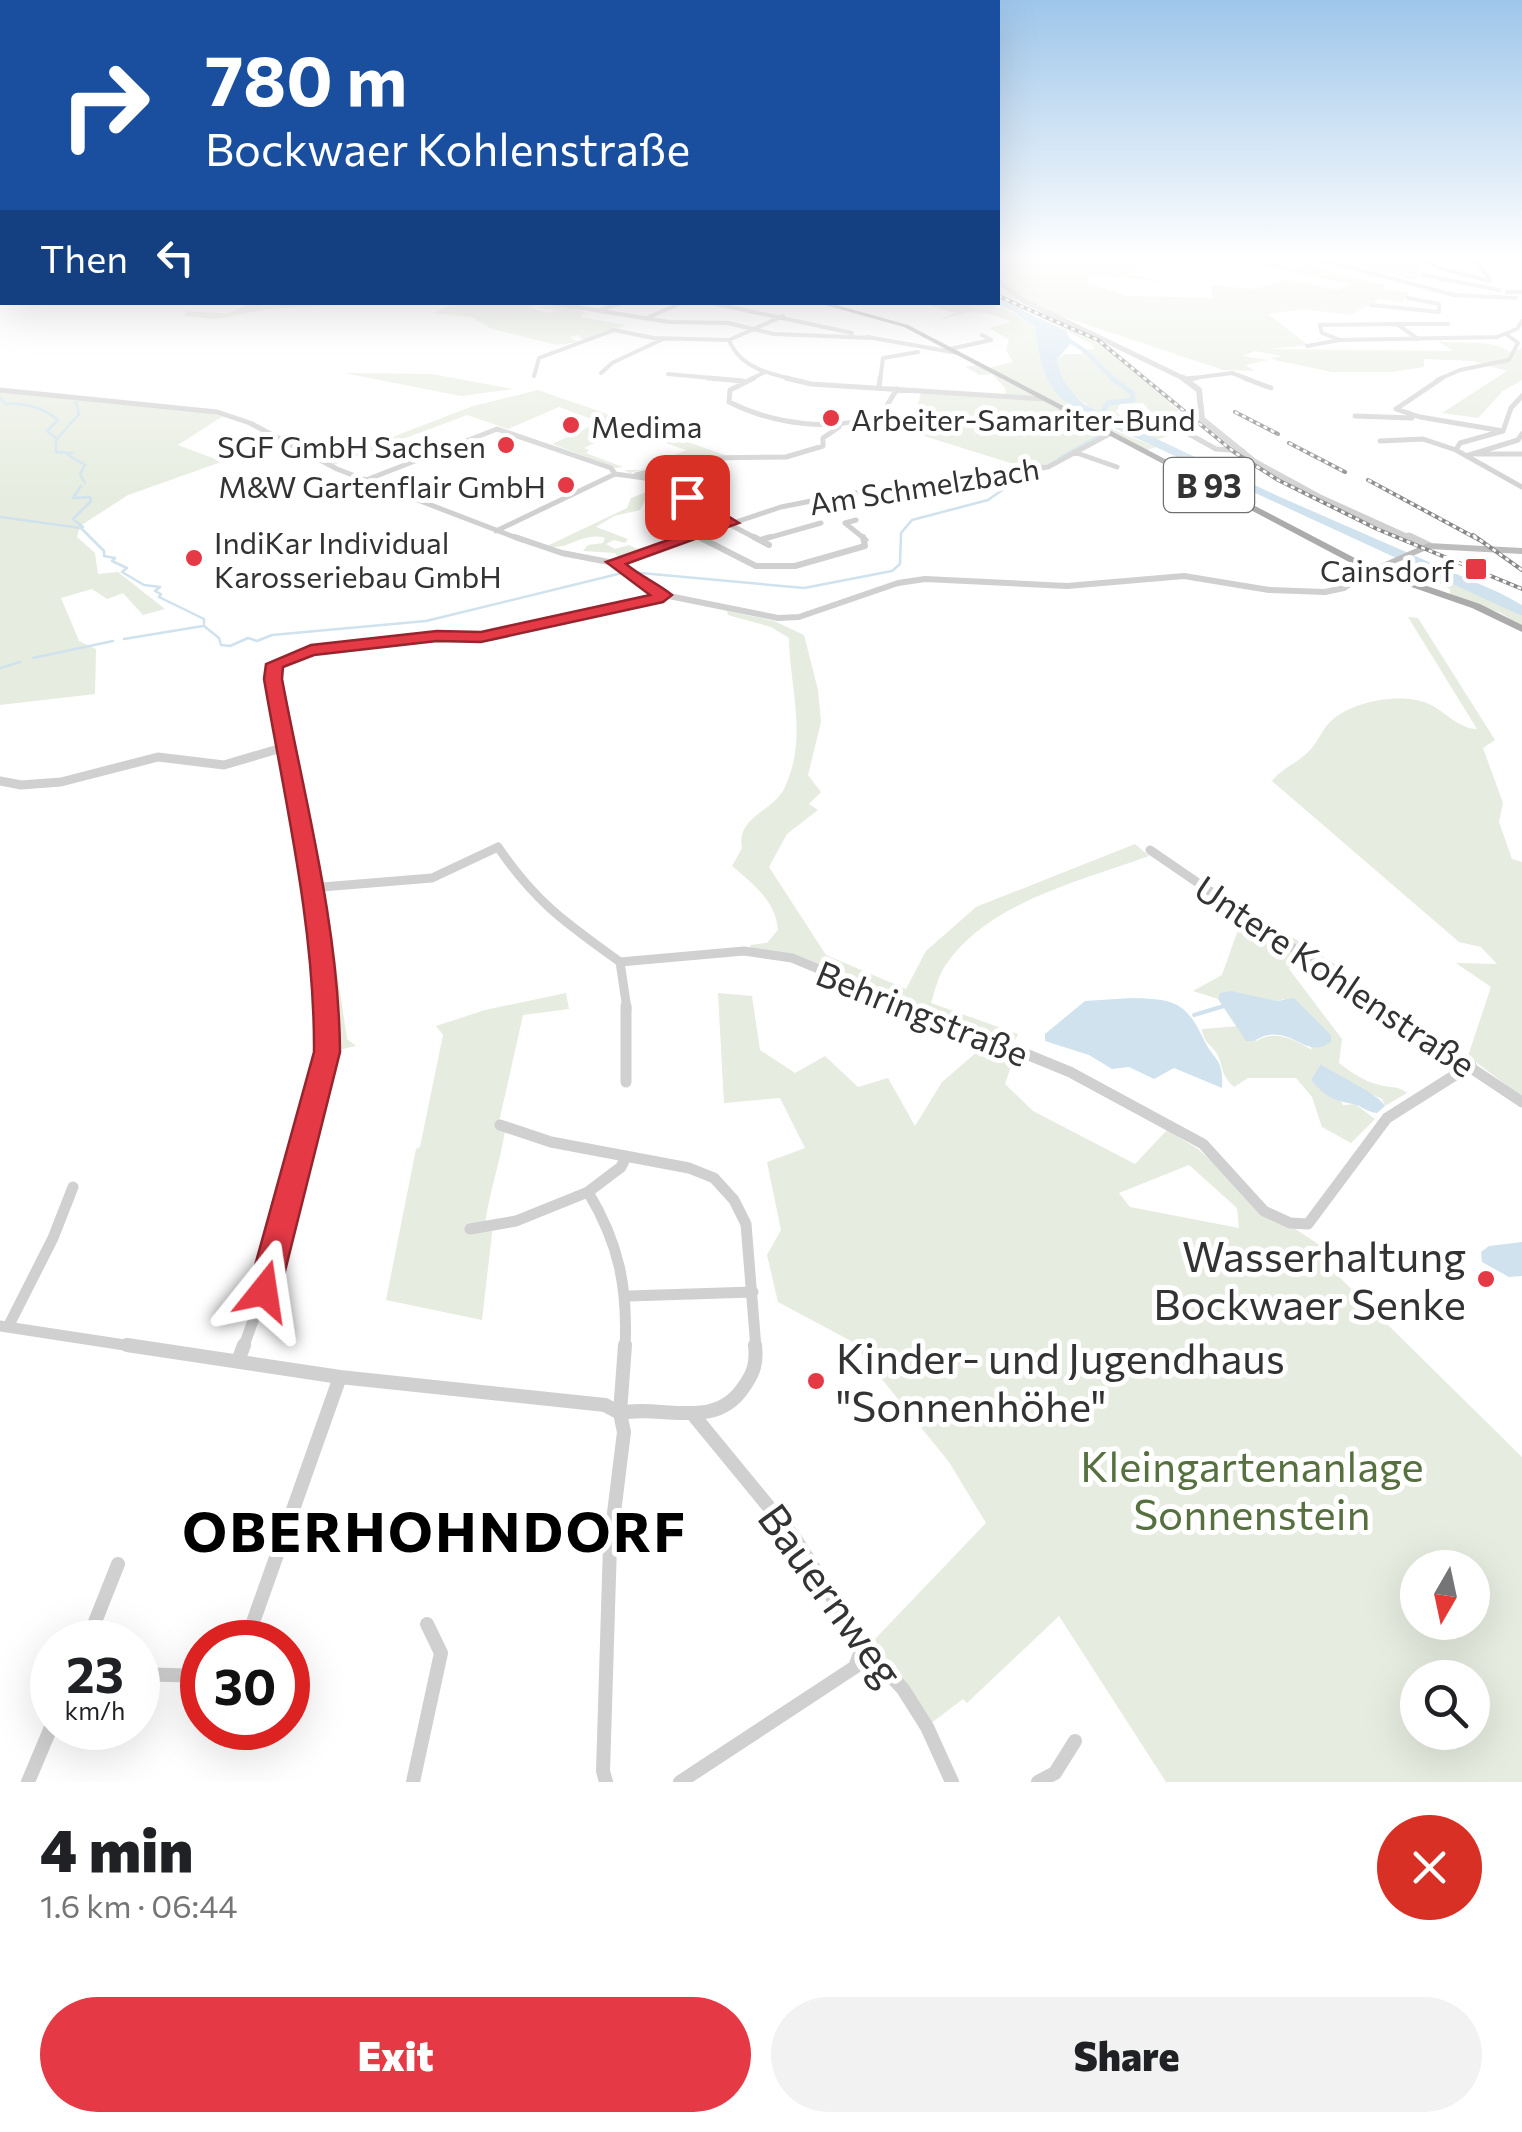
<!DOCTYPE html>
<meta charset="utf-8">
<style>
body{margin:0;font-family:Commissioner,sans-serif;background:#f2f2f2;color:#202124;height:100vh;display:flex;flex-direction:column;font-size:38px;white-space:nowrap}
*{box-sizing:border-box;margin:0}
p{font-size:32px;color:#757577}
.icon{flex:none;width:55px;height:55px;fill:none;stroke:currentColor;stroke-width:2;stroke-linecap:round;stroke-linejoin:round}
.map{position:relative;height:1782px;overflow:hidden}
.details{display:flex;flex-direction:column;background:#fff;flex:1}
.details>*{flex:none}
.banner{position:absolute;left:0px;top:0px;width:1000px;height:305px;box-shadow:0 10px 40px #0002;background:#1a4fa0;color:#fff;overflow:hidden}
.needle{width:65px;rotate:189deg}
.fabs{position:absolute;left:1400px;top:1550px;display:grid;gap:20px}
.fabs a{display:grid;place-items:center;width:90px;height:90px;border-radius:50%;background:#fff;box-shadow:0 10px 40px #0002;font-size:50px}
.speed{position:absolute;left:30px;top:1620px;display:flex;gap:20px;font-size:50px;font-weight:700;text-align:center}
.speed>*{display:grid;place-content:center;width:130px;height:130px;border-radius:50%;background:#fff;box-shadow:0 10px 40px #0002;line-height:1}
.speed small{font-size:25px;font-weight:400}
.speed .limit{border:15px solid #d22;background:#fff;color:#111}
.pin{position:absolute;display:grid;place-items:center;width:85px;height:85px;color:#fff;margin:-42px;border-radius:20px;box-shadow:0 5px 15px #0006}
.me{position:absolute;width:110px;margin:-55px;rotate:15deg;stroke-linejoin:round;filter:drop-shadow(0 0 8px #0008)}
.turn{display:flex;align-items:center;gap:35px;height:210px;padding:0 40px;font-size:45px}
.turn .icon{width:130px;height:130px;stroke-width:2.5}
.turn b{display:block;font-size:70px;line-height:85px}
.then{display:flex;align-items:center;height:95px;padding:0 40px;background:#0003;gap:20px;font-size:38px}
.round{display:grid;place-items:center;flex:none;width:105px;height:105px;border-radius:52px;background:#f2f2f2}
.headline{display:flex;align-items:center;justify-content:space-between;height:170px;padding:0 40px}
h1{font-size:60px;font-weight:800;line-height:75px}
.cta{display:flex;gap:20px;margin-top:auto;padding:20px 40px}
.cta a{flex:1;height:115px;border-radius:60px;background:#e63946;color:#fff;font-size:40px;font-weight:800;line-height:115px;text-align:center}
.cta a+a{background:#f2f2f2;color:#202124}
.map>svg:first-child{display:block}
</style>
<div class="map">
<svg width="1522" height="1782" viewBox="0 0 1522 1782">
<rect width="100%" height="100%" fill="#fff"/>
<path fill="#e6ecdf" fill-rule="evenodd" d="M998,255L1027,262L1030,255H1118L1150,260L1130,274L1167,282L1104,276L1089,278L1087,283L1127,296L1213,298L1210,285L1255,289L1286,280L1339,290L1349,284L1206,255H1244L1291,268L1308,265L1332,269L1328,272L1385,285L1381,289L1409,293L1402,302L1379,299L1351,315L1303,309L1268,314L1308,345L1270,349L1453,351L1438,341C1460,345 1495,338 1511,353L1522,348V380L1503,391L1478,418L1442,413L1507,371L1473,361L1424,359V367L1392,372H1332L1275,360L1271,358L1283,356L1255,351L1243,356L1268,360L1245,365L1255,371L1223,370L998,295Z
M1346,255H1392L1419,265L1418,270L1426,273L1413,280L1350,262L1357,260Z
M243,303H372L268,309L215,319L184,316L186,311L228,314L244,306Z
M456,303H542L528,308L552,313L555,310L540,308C552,301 573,308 585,312L580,317L626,325L584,340L578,335L569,337L578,342L557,345L492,329L472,317L433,313Z
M921,303C968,303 1001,295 1037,331C1045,407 1092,421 1156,447L1147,450L1107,430L1045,466L1017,465L911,432L921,392L1006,396L1005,388L992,374L980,375L965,367L976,365L1036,397L1050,399L989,368L1013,362L1006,350L1009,340L989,328L1011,322C978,307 966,311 932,323L955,313Z
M1013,303C1077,321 1123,361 1172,402L1169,404L1179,410L1169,416L1153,415L1143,403L1120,404L1116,412C1130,425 1151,426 1168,436L1157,440C1118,423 1065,407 1057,359L1065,354H1082L1084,350L1094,349L1092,344Z
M344,373L432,374L513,389L461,396Z
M538,390L725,455L694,457L630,473L624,470H641L686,450L626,429L584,448L589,450L586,453L623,467L616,468L552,444L600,422L559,407L508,429L467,415L331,466L325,463L473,406Z
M0,392L197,410L223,416L178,445L218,460L241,455L128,495L80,526L77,537L95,553L98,574L118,572L165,609L143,615L123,593L107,599L92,589L61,598L79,641L96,649L95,694L0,705Z
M637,478L658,482L727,523L676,495L662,492L648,497L650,501H645L640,510L614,516L596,527L628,539L625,543L614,540L606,544L615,549L629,545L643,552L619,559L615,553L583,551L588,545L603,543L605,538C582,531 567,552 547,546L627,508L631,498L660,487Z
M1430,571L1522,616V627L1501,613L1450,594V589L1418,572Z
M727,611L774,621L804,635L818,690L821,722L808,775L821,792L809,804L818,810L787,834L769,867L826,955L906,989L926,951L976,907L1135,844L1149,856C1081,881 987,902 945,966C938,976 935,991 931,1003L1018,1034L1013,1044L800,957L751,950L750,945L767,943L778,930C776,901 753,884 732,866L742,848C736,816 774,812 785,787C808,736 790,691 789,638L771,627L728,615Z
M1408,617L1418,618L1495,740L1483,748L1503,803L1499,822L1512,859L1522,862V1097L1468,1056L1491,987L1456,963L1497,964L1481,947L1459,942L1272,781C1282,768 1296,764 1308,752C1318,743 1322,729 1331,721C1353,701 1401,692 1429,704C1445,711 1458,729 1477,729Z
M1213,887L1344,970L1337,983L1292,962L1289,969L1342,1039L1339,1063C1353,1074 1367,1083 1384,1086C1394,1088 1398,1086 1407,1093L1385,1106L1382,1099L1353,1086L1321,1064L1343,1105L1355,1104L1375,1119L1351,1143L1322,1127L1312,1097L1296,1078H1248L1234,1087C1222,1076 1223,1069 1219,1058C1215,1046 1203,1044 1202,1029L1240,1026L1257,1041C1275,1029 1295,1040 1312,1050L1284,999L1277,1001L1220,994L1218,999L1193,991L1222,975L1240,924L1203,892Z
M310,922L330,923L347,1039L356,1046L320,1054L319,975Z
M566,993L569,1009L523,1015L499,1122L505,1131C500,1163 489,1193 485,1225H493L482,1320L386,1300L416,1149L420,1147L443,1035L436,1026L485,1010Z
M718,993L752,996L760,1050L795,1073L825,1056L858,1087L888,1078L915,1126L942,1082L985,1045L1015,1054L1005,1084L1033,1111L1135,1164L1167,1130L1198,1149L1265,1209L1318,1244L1324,1262L1522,1457V1782H1166L1059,1616L967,1703L963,1699L930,1724L874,1640L986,1523L949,1462L851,1341L778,1302L767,1255L781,1230L767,1162L805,1148L780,1098L724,1103ZM1189,1165L1237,1208L1239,1228L1130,1207L1119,1193ZM1418,1568H1472V1622H1418ZM1418,1678H1472V1732H1418Z"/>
<path fill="#cfe2ee" d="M998,298L1066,331L1072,342L1057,359C1060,379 1071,392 1085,405L1280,497L1500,593L1522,605V616L1084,414C1076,407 1065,402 1058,395C1042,377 1038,350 1035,328L1013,311L992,303L998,302Z
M1231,991L1277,1001L1294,998L1331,1035V1042C1308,1059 1295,1031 1269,1035C1260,1036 1257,1042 1246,1041L1218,999L1220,993Z
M1131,998C1175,999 1186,1002 1204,1040C1214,1061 1224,1058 1222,1088L1174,1068L1154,1079L1129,1067L1112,1069L1089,1055L1045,1041V1034L1085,1001Z
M1321,1064C1336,1075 1379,1094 1385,1106L1377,1113C1367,1112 1362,1106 1353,1104C1332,1100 1326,1097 1311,1080Z
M1522,1242V1276L1509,1277L1482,1262L1481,1252L1489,1246Z"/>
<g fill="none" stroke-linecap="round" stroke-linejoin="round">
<path stroke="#cfe2ee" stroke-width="2.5" d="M0,398L6,404C26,403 42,407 58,420L47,431L57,439
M76,402L79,414L56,440V452L72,453L68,455L85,465L80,474L85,483
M1059,458L1105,432
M81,486L73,498L90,497L91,501L73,519L83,527
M0,517L81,528L104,551V556L115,558L112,561L127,568L122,572L144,585L160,587L155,591L161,594L159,597L204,619V626L219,638L221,645L230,646L248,638L257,641L272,635L426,621L622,573
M630,572L804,588L892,571L900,564L901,533L912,520L988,500L1028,472
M124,639L203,626
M33,658L113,641
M0,668L20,662
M1215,1009L1224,1006"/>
<path stroke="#cfe2ee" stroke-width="4" d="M1194,1015L1224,1006"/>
<path stroke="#cfe2ee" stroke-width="4" d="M1071,342C1091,352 1098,367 1115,380"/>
<path stroke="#cfe2ee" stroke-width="5" d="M1102,413L1108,403L1133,400L1132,393L1112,378"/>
<path stroke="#d0d0d0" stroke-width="4" d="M1013,255H1024
M1303,255L1454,295L1516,298
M1411,255L1439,268L1490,281
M1472,255L1490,280
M1494,255L1522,261
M1423,275L1499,290
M1507,292H1522
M545,302L669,322L728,323L774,334L873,338
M707,302L852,333
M1371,305L1439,312V304L1408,298
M600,310L624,302
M783,316L729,340C740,368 770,374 796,380
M649,317L684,302
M1399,324H1448
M867,337L958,353
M1340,340L1322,333L1320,325L1397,324L1418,339
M1307,346L1340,340L1497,337L1517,329L1522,321
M950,349L991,340L982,335
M601,373L612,363L663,339
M668,374L734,380
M534,376L539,358L614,330L653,338L729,340
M1186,379L1232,373L1251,380
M749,380L763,373
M880,380L883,358L918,352
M1437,380L1460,370L1509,360L1518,343L1506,334"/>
<path stroke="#d0d0d0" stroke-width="5" d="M708,378L743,381
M754,378L730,390L729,402C775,425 832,432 881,415L897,389
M786,378L811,384L1045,399
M1244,378L1271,388
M1442,378L1396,409L1420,417L1503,431
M1186,379L1196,378
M879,388L880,378
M0,390L217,412L250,423L337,469L522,540
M1522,396L1511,408L1503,431L1460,443L1456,450L1522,487
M1355,416L1412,418
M1178,428L1216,449L1243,451
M1380,441L1423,439L1456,450
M1074,452L1117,467
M1476,454H1522
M1466,456L1518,440L1522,434
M636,475L700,458L786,457L823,446V438L839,427
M366,480L497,429L611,468L615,474
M856,520L845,523L866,540
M729,524L759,540
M496,531L615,474L660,480L731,523
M695,535L704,540
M683,540L781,507L847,494L1048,467L1111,433
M761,540L821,523"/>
<path stroke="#d0d0d0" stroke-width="6" d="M515,537L562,553L614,563L691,537
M699,537L756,566H795L865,546L863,537
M754,537L769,545
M760,540L770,537
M614,563L645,587L664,595L778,618L799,617L898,583L925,579L1067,586L1184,576L1269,590L1325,592L1344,588L1371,570
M286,745L273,679L275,664L311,650L437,636L481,637L664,595"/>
<path stroke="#d0d0d0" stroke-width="9" d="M285,742L316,912L326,1009
M0,781L21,785L61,782L158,757L224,765L285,747
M1150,850L1382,1009
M310,888L432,878L498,847C536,903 566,923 620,962L744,951L792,958L915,1009
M620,962L627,1009"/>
<path stroke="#d0d0d0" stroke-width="11" d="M909,1006L1070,1072L1203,1144L1264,1211L1290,1223L1308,1224L1387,1118L1471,1065
M1378,1006L1522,1102
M626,1082V1006
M500,1125L551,1142L689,1168L714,1178L734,1200L746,1224L756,1348
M470,1229L516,1221L588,1192
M629,1296L753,1292
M0,1326L144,1348
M8,1327L53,1238L73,1187
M243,1348L267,1283L327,1052L326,1006
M625,1348C628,1288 619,1243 588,1192L621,1167L626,1157"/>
<path stroke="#d0d0d0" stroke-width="14" d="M127,1345L340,1377L605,1405L620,1413
M238,1361L244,1345
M620,1413C662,1404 714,1431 743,1388C754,1373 757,1363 755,1345
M695,1417L796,1540L863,1646L903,1689L927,1727L952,1782
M87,1642L118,1564
M246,1642L340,1377
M138,1674L202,1676
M28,1782L52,1725
M413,1782L441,1653L427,1624
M606,1782L603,1771L610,1545L624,1432L620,1413L625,1345
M680,1782L855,1667L863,1646
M1038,1782L1055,1773L1075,1741"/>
<path stroke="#d0d0d0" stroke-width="5" d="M1486,255H1495
M998,281L1024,301L1187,380"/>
<path stroke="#d0d0d0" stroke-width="6" d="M1183,378L1199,390L1202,419L1255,462L1319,497L1414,540"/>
<path stroke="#d0d0d0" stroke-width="9" d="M1409,537L1428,546"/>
<path fill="#bdbdbd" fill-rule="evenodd" d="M1428,543L1522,548V554L1429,549L1374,572L1367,570Z"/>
<path fill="#ababab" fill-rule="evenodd" d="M814,302H826L908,325L1374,568L1480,604L1522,625V632L1472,608L1368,572L904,327Z"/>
<defs>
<path id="rail" d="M998,296L1098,340L1234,452L1278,480L1377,529L1522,589
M1235,412L1278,434
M1289,443L1345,472
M1368,480L1483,542
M1473,535L1522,570"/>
</defs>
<use href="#rail" stroke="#888" stroke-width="4"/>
<use href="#rail" stroke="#fff" stroke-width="2.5" stroke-dasharray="4" stroke-linecap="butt"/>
</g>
<linearGradient id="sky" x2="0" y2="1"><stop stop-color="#9ec6ea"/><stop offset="0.51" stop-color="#fff"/><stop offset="1" stop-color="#fff" stop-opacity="0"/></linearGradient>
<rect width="1522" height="504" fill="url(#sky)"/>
<path fill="#e63946" stroke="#96252e" stroke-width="2.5" d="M682,494H692L739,523L626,564C640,576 659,584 672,595L663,602L481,642L437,641L314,655L283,667L282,679C305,801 339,927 340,1052L280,1291L275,1302L264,1306L253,1302L248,1291L314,1052C315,928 285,801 264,679L266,664L311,645L437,631L481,632L650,595L606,562L719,522L682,500Z"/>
<g fill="#e63946" stroke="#fff" stroke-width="4">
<circle cx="831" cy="418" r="10"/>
<circle cx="571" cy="425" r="10"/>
<circle cx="506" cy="445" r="10"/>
<circle cx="566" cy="485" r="10"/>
<circle cx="194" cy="558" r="10"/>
<rect x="1464" y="557" width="24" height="24" rx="5"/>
<circle cx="1486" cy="1279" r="10"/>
<circle cx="816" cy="1381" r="10"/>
</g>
<g text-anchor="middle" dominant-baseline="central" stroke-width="10" stroke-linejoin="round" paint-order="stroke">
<g font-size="30" fill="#333" stroke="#fff" text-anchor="start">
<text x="851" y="418">Arbeiter-Samariter-Bund</text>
<text x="591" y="425">Medima</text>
<text x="486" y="445" text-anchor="end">SGF GmbH Sachsen</text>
<text x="546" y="485" text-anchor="end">M&amp;W Gartenflair GmbH</text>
<text x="214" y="541">IndiKar Individual<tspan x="214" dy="34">Karosseriebau GmbH</tspan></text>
<text x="1454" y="569" text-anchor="end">Cainsdorf</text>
</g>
<g font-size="30" fill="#333" stroke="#fff">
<text transform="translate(924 485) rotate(-9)">Am Schmelzbach</text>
</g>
<rect fill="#fff" stroke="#707070" stroke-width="2.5" x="1164" y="458" width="90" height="54" rx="8"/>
<g font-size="32" font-weight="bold" fill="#333">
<text x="1209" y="485">B 93</text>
</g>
<g font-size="35" fill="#333" stroke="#fff">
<text transform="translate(1336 975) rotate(34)">Untere Kohlenstraße</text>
<text transform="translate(923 1012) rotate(22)">Behringstraße</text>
</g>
<g font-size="42" fill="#333" stroke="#fff" text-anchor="end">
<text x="1466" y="1255">Wasserhaltung<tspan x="1466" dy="48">Bockwaer Senke</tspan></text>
<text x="836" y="1357" text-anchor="start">Kinder- und Jugendhaus<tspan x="836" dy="48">"Sonnenhöhe"</tspan></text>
</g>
<g font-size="42" fill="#56703f" stroke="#fff">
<text x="1252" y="1465">Kleingartenanlage<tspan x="1252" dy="48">Sonnenstein</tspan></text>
</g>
<g font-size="42" fill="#333" stroke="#fff">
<text transform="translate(832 1594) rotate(54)">Bauernweg</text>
</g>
<g font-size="55" font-weight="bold" letter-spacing="2.5" fill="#000" stroke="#fff">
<text x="435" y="1529">OBERHOHNDORF</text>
</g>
</g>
</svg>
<div class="fabs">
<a><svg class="needle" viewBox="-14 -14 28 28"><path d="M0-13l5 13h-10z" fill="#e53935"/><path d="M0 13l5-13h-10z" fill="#757577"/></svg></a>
<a><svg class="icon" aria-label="search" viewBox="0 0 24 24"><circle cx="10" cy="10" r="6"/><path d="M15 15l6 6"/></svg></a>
</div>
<div class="speed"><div>23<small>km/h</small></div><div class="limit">30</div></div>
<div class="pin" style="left:687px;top:497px;background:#d93025"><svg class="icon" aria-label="arrive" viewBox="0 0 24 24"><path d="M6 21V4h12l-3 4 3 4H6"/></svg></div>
<svg class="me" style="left:264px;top:1291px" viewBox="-20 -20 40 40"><path d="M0-17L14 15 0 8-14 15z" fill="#e63946" stroke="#fff" stroke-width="4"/></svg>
<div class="banner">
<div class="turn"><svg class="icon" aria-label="right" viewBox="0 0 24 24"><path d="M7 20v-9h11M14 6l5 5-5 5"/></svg><div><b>780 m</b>Bockwaer Kohlenstraße</div></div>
<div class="then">Then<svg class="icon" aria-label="left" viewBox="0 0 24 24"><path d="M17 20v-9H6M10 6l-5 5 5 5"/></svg></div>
</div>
</div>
<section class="details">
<div class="headline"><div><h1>4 min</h1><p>1.6 km · 06:44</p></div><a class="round" style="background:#d93025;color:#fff"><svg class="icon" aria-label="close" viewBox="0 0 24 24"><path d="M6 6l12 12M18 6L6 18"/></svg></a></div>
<div class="cta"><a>Exit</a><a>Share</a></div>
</section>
